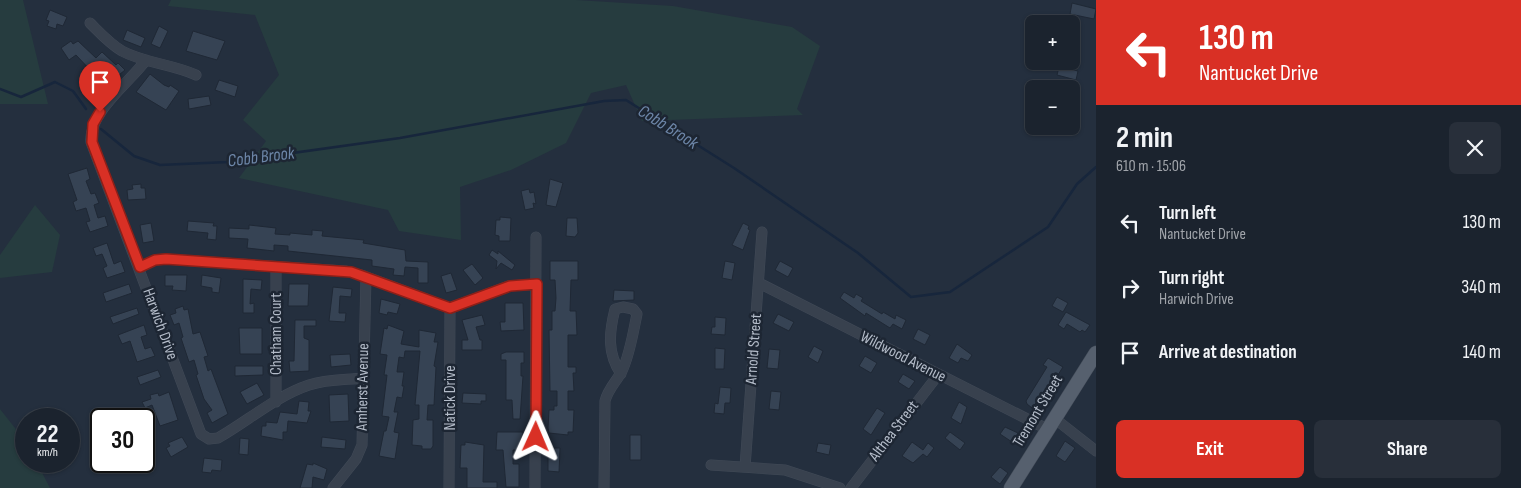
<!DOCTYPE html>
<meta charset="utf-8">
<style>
body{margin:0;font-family:"Sofia Sans Condensed",sans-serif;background:#282f3a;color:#f1f3f6;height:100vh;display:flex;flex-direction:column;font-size:19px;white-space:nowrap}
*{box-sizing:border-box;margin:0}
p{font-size:16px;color:#a0a4aa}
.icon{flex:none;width:28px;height:28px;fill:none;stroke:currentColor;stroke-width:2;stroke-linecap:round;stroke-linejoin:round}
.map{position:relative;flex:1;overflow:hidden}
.sheet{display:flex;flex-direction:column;background:#1b232e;width:425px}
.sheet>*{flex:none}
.top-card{background:#d93025;color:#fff;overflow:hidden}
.controls{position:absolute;left:1025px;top:15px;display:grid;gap:10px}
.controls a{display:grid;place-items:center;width:55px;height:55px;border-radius:8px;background:#1b232e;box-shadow:0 1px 4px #0004,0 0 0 1px #39404a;font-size:25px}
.speed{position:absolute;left:15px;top:408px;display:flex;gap:10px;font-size:25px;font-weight:700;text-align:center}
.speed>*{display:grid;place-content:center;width:65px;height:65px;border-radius:50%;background:#1b232e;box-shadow:0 1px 4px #0004,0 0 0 1px #39404a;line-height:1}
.speed small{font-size:12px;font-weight:400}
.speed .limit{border:2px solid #111;border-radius:8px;background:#fff;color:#111}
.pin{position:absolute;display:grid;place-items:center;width:42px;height:42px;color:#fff;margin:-51px -21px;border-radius:50% 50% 50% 0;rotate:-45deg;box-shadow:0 0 5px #0007}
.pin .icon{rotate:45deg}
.me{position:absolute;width:55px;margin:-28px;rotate:1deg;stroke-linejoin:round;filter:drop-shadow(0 0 4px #0008)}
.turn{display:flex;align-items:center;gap:18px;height:105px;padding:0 20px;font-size:22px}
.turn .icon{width:65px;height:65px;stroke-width:2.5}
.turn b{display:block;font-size:35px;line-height:42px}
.round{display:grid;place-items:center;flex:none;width:52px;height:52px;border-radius:8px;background:#282f3a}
.summary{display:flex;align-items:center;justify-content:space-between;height:85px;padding:0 20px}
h1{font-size:30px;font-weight:700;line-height:38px}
.primary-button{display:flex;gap:10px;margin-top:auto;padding:10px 20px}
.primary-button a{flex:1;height:58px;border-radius:8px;background:#d93025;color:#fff;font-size:20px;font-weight:700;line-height:58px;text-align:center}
.primary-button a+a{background:#282f3a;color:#f1f3f6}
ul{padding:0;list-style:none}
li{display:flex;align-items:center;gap:15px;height:65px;padding:0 20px}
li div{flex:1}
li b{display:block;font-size:19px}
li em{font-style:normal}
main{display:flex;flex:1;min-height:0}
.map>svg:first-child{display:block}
</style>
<main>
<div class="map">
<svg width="1096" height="488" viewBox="0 0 1096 488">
<rect width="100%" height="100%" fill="#242f3e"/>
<path fill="#263c3f" d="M0,0H23L48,104H0Z
M171,0H576L673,6L792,27L820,46L797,109L803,115L642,121L626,85L591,93L566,143L511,170L460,187L461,240L399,231L388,210L239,178L266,141L243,120L279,75L255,15L168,6Z
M35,205L60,235L52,272L0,278V255Z
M0,409L26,442V461H36L50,488H0Z"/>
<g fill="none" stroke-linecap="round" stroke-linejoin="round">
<path stroke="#17263c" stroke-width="2.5" d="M0,89L21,97L55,82L73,91L86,109
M101,129L134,156L160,165L228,162L400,138L604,101L626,100L734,168L858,253L911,297L950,292L1048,227L1077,184L1096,167"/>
</g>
<path fill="#364354" stroke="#1f2835" d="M1072,3L1096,9L1094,19L1070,14Z
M50,10L67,17L63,26L57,24L56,29L47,26L49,21L46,20Z
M159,26L168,31L160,48L151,44Z
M127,30L145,38L141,47L123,40Z
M193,31L225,41L217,60L186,51Z
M71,41L73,44L78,41L96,58L102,52L116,65L118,63L125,70L108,84L96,72L94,74L76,55L69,60L61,48Z
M1059,67L1078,71L1076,80L1057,75Z
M150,74L164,85L169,87L170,85L179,91L166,110L136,92Z
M219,80L238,86L235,97L215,90Z
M209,96L211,105L189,109L188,99Z
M87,168L90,179L86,181L91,194L95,193L99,203L94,205L98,218L105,216L108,226L90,232L86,222L90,221L86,208L76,211L73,202L77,200L68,174Z
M550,179L563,183L556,207L546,205Z
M141,184V188H145L146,199L128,200L127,190L133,189L132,185Z
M529,189L530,193L534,192L536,204L533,203L534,208L525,210L521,191Z
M500,217L511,218L510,241H499V236L495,235L496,220H500Z
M567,218H577L578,233L575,237L566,236Z
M188,221L214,223L213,226H217L216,240L207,239L208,233L187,231Z
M151,223L154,241L143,243L140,225Z
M743,223L749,226L748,229L750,230L743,250L732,245Z
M249,225L276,228L275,234L290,235V233L312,235V230L323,231L322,236L364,240L363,243L405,250L406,261L428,262V283H418V268L405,267L404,276L393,275L394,269L372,266V260L288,251V246L274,245V251L247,248L248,239L229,238V228L249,229Z
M107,243L114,264L121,261L125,272L107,278L103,268L107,266L102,254L96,256L93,248Z
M492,250L498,254V251L515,265L512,270L501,263L496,269L497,261L489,255Z
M550,261H578V280H571L570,311H576L577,335H568V367H576V373H573L574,391H568V410H574L573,432H568V435L549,433L548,428L549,410H554V406H557V391H550L549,330H552V311H555L556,298L555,280H550Z
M725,261L735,263L732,280L722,278Z
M780,261L793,268L788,277L775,270Z
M472,264L483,278L475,285L463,270Z
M451,273L457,290L446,293L441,276Z
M165,275H187L186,291L172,290L173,286H165Z
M202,275L221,278L219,293L212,292V288L201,286Z
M243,279L262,280L261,290L251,289L250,304L254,303V313H243Z
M129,284L132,293L106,302L103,293Z
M289,284H309L308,306H288Z
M333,287L352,289L351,297L340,296L339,313H346L345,322L329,321Z
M614,290L634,291V300L613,301Z
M844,292L854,298L856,294L863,298L861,301L882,314L883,312L895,319L896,315L906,320L902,329L893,324L890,328L866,313L865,316L840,298Z
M1057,297L1068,303L1063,312L1052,306Z
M381,299L400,304L397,314L388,312L387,315L379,313Z
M505,303H523L524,330L501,331L500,322H505Z
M183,306L184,310L188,309L193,334L200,332L208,356L204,357L208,371L211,369L228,414L212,423L207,413L212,410L204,399L196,375L198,374L194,360L189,362L181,338L183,337L179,323L174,325L170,315L176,313L175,309Z
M137,308L139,314L113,324L110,317Z
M1066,312L1090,325L1085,332L1082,330L1080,332L1067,324L1064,329L1058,325Z
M778,314L794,322L789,331L773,323Z
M482,315L485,325L476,327L480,340H482V350H462V340H468L462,320Z
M715,317L726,318L725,335L711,334L712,327H715Z
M295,320H316V326H304V338L309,340V371L290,372L289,361H294Z
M144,325L147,335L141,337L145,349L151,347L155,356L137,362L130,341L122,344L118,335Z
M388,325L404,331L401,344L419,347V330L436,333L434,342H438L434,366L436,367L434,405H428L427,420H433V446L431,449H422V446L412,445L413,420L419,419V405H415L420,351H405L404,358L399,357L397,372H404L402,386H404L402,398L397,397L394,412H398L394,432L399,433L395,459L379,456L384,431H386L389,417L382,416L387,375H384L387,355L380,354L384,328L387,329Z
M239,328H262V354H240Z
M918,329L930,335L925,345L913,339Z
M957,344L972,355L968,361L961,358L958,363L949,358Z
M814,346L823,351L818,363L808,357Z
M715,348L725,349L724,369H715Z
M769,349L780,350L778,369L767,368Z
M506,352H524V363H521V376H523L520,419H513L512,400H506V360H501V354Z
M350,354L351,365L331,367L330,355Z
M865,356L877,363L871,373L859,366Z
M1048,358L1063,367L1049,389L1047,388L1032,408L1027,404L1026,401L1047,367L1043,365Z
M235,366H263V375L235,376Z
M158,370L161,377L140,385L137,377Z
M903,374L915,381L909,389L898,382Z
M257,383L264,395L247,404L240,392Z
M720,387L731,388L730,403H725L724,414L714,413L715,403L718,404Z
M771,391L781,392L779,410L769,409Z
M169,392L178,420L160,426L152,405L145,408L142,402L151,399L150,395L158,393L159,396Z
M463,393L486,394V401H481V404L462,403Z
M348,394L349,421L330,422L329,395Z
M299,401L309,402L308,411H311L307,423L288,421L287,432H283V440L261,436L262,426H266V422L277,423L280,412L297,414Z
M959,402L967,407L961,424L951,418Z
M877,408L885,413L871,435L863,429Z
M1005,427L1018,433L1012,442L1000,434Z
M497,432H523V450H513V464H519V487H506L503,450H496Z
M950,432L965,443L960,450L945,438Z
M630,435H641V460H630Z
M182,437L188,447L171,457L166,448L170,446L168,443Z
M322,437L346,440L345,449L321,447Z
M240,438L249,439L248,455L239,454Z
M1065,441L1075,448L1065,462L1056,456Z
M465,442L484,445L483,482H497V488H467V468H460L461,445H465Z
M912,442L923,450L928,443L934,448L927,457L923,454L913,463L902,456Z
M818,443L831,445L829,455L816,452Z
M548,448H560L559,472L548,471Z
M204,458L222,460L221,471L212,470L211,473L202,472Z
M313,463L327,469L324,480L313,477L312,488H300L307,464L313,465Z
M1000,467L1008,473L1000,484L991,477Z"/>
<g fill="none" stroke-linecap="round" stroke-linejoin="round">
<defs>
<path id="minor" d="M90,23C100,33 110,44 122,51C144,63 172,64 196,75
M146,60C130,82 88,113 91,142L201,434L209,439L218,438C248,421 276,396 309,385C327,379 345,380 363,378
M140,267L155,260L165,259L346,271L361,275L450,308L509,286L537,284
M759,283L1047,429
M276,402V267
M1054,418L1096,451
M711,465L785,470L840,488
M745,467L762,232
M333,488L356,459L362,445L366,277
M449,488L450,308
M535,488L536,237
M604,488L605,401C608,389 616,382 622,371C630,354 633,333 637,314L633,309L623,307L615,309C609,333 607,353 621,374
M851,488L938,375"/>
<path id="major" d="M1011,488L1096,353"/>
</defs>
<use href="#minor" stroke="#414a57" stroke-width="11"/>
<use href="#major" stroke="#414a57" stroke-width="15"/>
<use href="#minor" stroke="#38414e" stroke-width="10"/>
<use href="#major" stroke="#56606e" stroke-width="14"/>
</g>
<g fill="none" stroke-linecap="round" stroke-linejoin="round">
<defs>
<path id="route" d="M100,112L93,124L92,142L140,267L155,260L166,259L351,272L450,308L510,286L537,284L536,437"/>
</defs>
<use href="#route" stroke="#8d1f18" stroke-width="12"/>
<use href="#route" stroke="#d93025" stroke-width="9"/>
</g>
<g text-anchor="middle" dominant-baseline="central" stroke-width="5" stroke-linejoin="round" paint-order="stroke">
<g font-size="16" fill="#b4bcc9" stroke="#1d2633">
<text transform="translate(160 324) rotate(70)">Harwich Drive</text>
<text transform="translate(276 334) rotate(-90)">Chatham Court</text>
<text transform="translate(754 349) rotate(-86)">Arnold Street</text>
<text transform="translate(903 357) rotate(27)">Wildwood Avenue</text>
<text transform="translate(363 387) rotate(-89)">Amherst Avenue</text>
<text transform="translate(450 398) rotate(-90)">Natick Drive</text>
<text transform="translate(1038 411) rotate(-59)">Tremont Street</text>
<text transform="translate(894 431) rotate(-53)">Althea Street</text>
</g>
<g font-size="18" font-style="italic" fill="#6d86a8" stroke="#1d2633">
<text transform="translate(668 127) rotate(32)">Cobb Brook</text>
<text transform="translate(261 157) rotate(-7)">Cobb Brook</text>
</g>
</g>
</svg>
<div class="controls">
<a>+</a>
<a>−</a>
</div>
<div class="speed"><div>22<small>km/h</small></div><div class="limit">30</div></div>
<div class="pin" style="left:100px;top:112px;background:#d93025"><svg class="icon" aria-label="arrive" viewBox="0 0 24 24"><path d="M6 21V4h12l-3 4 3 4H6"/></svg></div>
<svg class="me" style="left:536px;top:437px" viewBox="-20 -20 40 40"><path d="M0-17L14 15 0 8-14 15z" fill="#d93025" stroke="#fff" stroke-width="4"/></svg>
</div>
<section class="sheet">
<div class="top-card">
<div class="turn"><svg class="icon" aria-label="left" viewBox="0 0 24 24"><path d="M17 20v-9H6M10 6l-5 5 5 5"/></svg><div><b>130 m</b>Nantucket Drive</div></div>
</div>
<div class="summary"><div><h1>2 min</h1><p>610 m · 15:06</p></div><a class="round"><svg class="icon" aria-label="close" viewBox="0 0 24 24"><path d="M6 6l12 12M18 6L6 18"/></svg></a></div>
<ul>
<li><svg class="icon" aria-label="left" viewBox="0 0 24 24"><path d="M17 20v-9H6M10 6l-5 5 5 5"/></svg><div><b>Turn left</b><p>Nantucket Drive</p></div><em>130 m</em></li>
<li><svg class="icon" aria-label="right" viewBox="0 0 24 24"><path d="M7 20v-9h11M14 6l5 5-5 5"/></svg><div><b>Turn right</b><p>Harwich Drive</p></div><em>340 m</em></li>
<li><svg class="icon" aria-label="arrive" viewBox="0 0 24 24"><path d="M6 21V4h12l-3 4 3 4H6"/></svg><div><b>Arrive at destination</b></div><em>140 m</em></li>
</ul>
<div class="primary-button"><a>Exit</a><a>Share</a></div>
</section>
</main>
